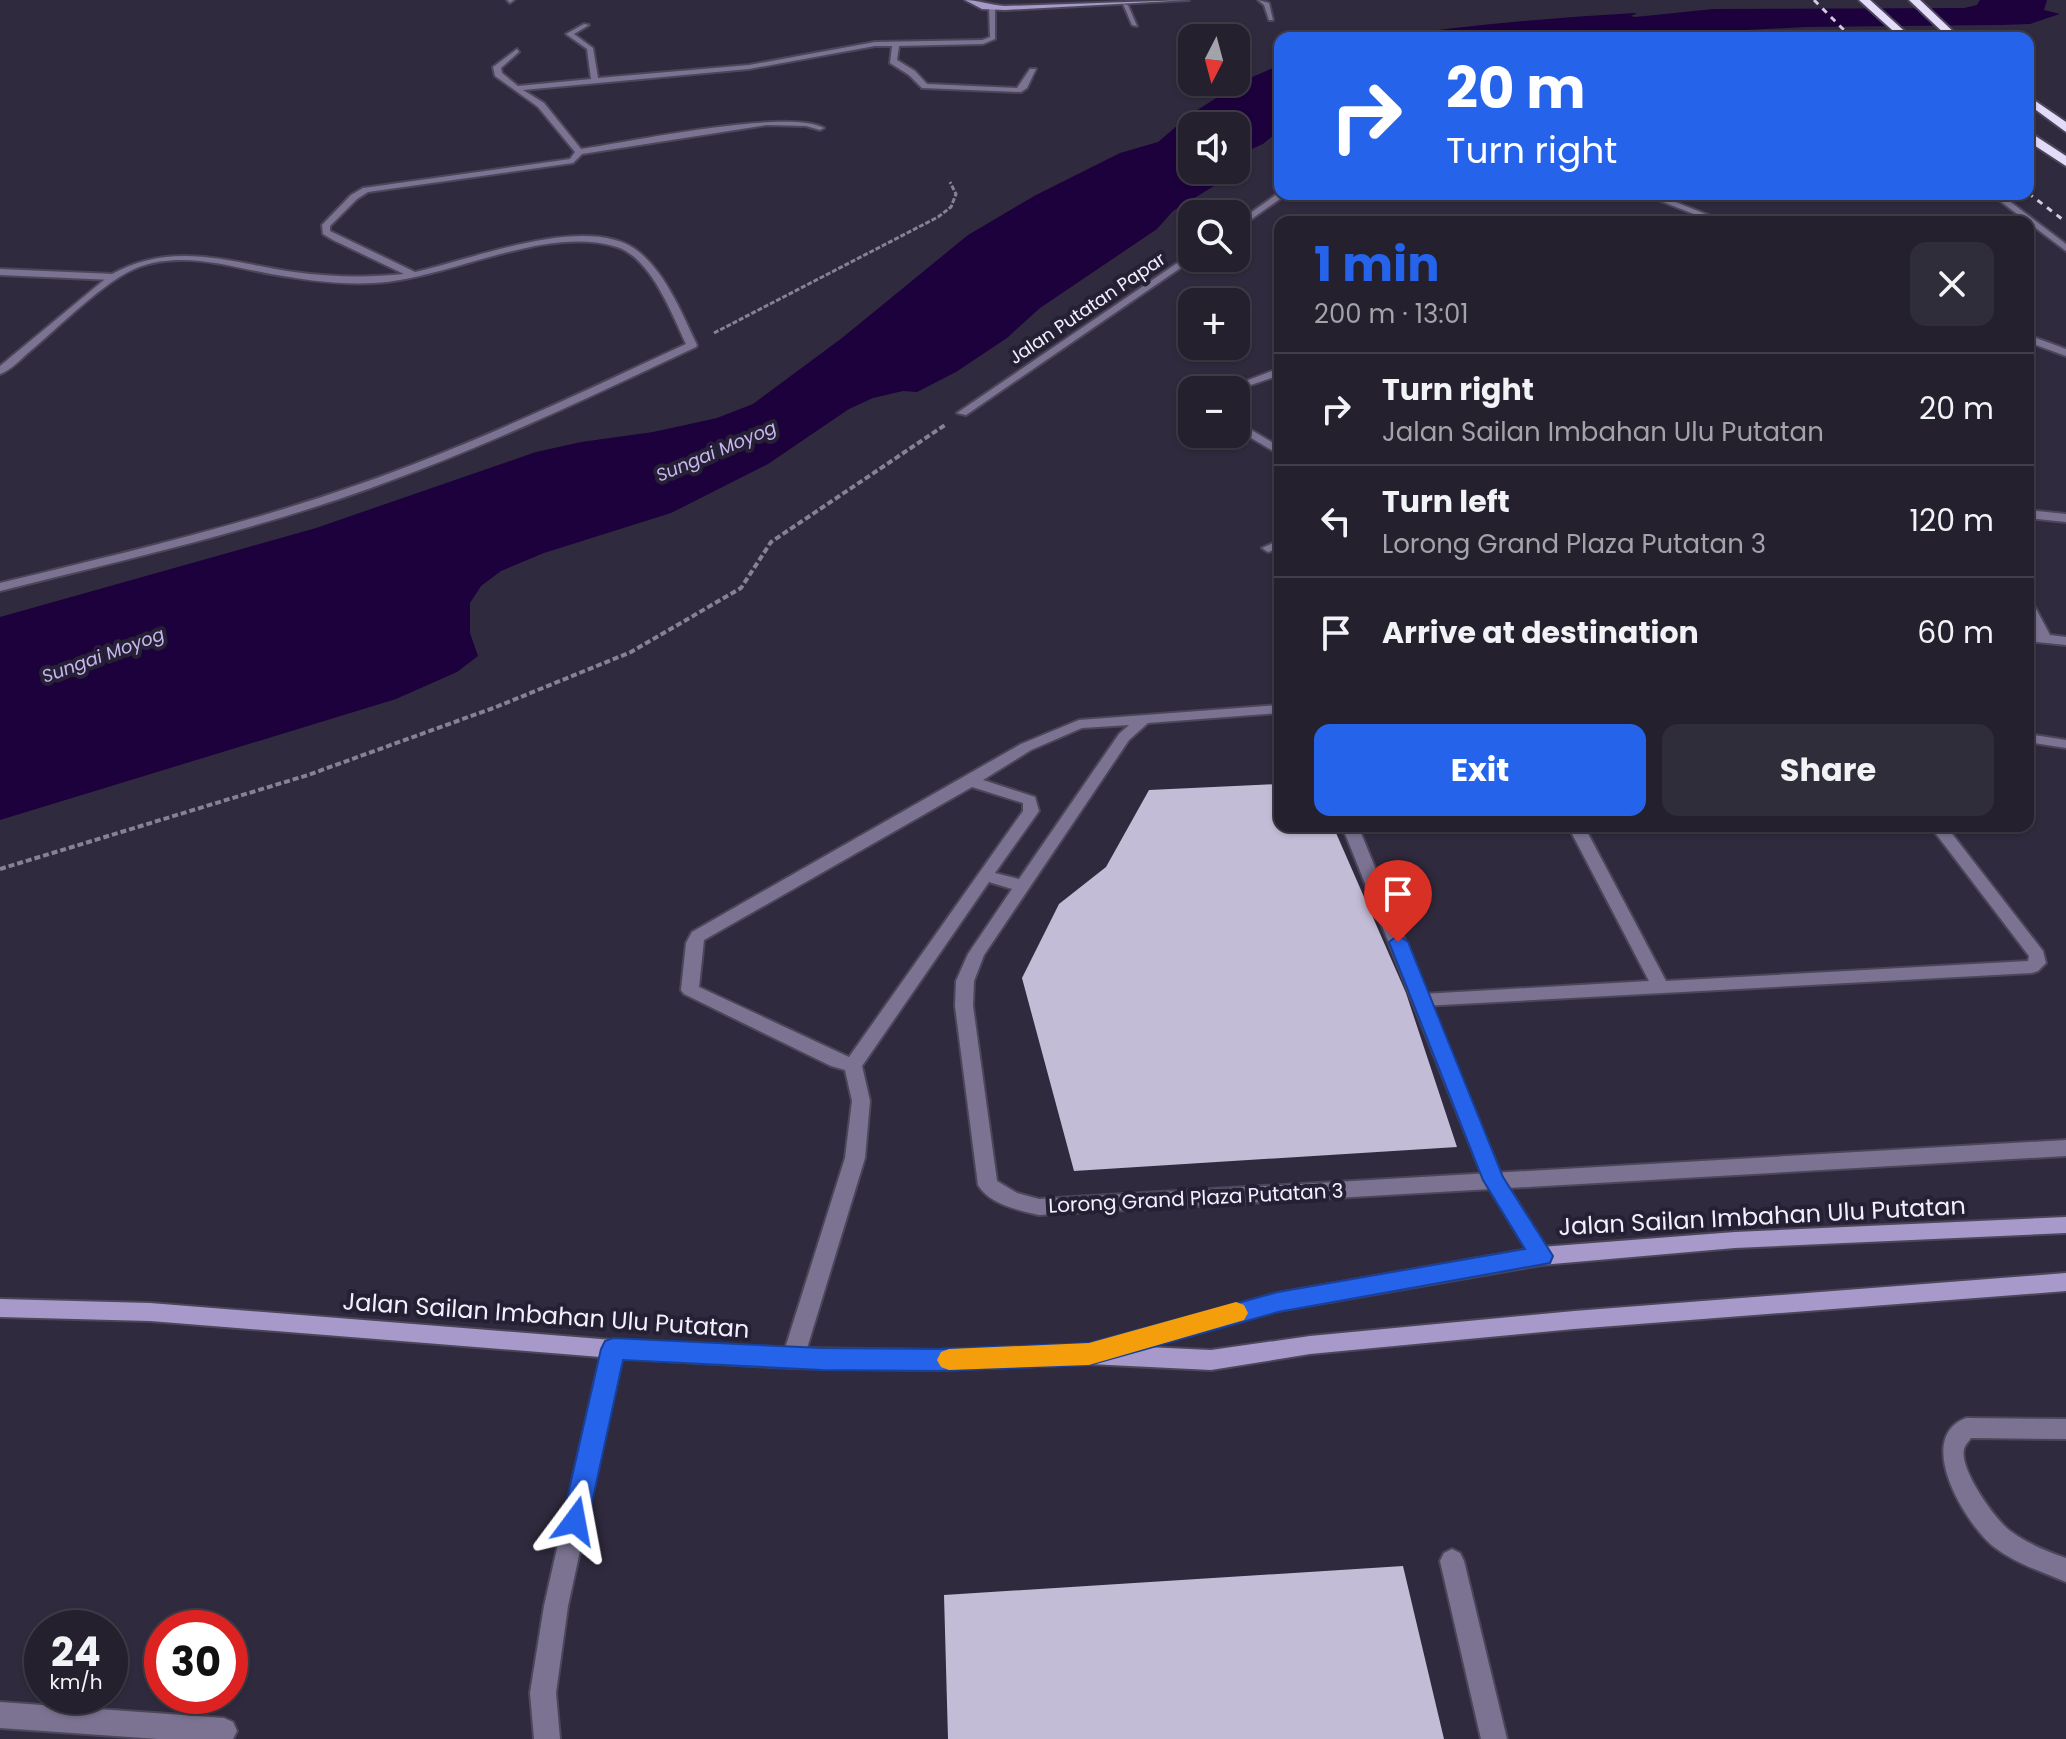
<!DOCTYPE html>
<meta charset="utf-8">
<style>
body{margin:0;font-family:Poppins,sans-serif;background:#302d3a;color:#f1f3f6;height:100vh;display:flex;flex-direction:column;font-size:30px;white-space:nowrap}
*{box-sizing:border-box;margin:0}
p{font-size:26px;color:#a3a3aa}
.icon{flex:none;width:44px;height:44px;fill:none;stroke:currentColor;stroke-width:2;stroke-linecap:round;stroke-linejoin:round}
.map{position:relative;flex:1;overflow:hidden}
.side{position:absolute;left:1274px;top:216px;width:760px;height:616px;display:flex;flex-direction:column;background:#24202e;border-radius:16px;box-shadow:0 2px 6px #0004,0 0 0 2px #413e4a}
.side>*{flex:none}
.hud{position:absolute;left:1274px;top:32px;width:760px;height:168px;border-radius:16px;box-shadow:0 2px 6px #0004,0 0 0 2px #413e4a;background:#2563eb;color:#fff;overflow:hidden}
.needle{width:52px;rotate:186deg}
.fabs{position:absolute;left:1178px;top:24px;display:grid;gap:16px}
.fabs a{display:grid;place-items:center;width:72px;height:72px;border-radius:16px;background:#24202e;box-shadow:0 2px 6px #0004,0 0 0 2px #413e4a;font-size:40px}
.speed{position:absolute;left:24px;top:1610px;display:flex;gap:16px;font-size:40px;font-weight:700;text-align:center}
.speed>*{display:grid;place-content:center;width:104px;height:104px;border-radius:50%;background:#24202e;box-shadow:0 2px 6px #0004,0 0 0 2px #413e4a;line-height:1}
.speed small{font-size:20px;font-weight:400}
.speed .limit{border:12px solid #d22;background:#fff;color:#111}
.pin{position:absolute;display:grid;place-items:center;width:68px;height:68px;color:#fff;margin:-82px -34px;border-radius:50% 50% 50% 0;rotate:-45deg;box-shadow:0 0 8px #0007}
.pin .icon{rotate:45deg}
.me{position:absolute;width:88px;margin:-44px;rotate:13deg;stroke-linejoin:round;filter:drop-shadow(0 0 6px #0008)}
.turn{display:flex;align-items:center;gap:28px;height:168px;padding:0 40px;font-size:36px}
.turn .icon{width:104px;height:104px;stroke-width:2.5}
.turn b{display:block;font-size:56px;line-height:68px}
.round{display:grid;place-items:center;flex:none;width:84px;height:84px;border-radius:16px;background:#302d3a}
.summary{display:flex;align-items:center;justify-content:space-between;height:136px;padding:0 40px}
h1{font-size:48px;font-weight:700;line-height:60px;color:#2563eb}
.button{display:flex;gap:16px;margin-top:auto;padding:16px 40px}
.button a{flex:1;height:92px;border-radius:16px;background:#2563eb;color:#fff;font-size:32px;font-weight:700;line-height:92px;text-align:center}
.button a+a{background:#302d3a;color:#f1f3f6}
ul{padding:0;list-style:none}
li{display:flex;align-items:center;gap:24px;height:112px;padding:0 40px;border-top:2px solid #413e4a}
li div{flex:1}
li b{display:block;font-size:30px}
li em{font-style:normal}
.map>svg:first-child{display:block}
</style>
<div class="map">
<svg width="2066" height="1739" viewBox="0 0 2066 1739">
<rect width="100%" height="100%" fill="#302a3e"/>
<path fill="#1d013d" d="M1980,0H2047L2044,10L2060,14L2030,24L2002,25L1805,27L1593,38H1379C1464,25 1549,18 1635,13H1637L1631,16L1635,17L1713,9L1964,8L1977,5Z
M1280,65V130L1263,144L1236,156V126H1192V170H1214L1207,176L1219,183L1173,211L1157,229L1040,308L1007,338L956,372L917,392L903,391L873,398L849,409L768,464L671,513L544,553L501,571L481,586L470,603V633L478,656L457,672L396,699L0,820V617L316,528L536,452L581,442L653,432L717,418L753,404L842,338L968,235L1036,195L1120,153L1158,142L1191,114L1243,81Z"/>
<path fill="#c2bcd6" d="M1280,784V826H1333L1406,993L1457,1147L1074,1171L1022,978L1059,904L1106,867L1149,790Z
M1403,1566L1444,1739H948L944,1595Z"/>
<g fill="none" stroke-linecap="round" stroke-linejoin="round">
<defs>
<path id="lane" d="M0,269L113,274L118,277L113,280L0,275Z
M1280,705V713L1148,723L1129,740L984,955L974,981L973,1006L997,1181L1017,1193L1039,1199L2066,1140V1156L1039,1215C1019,1210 990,1205 978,1185L955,1006L956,981L968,954L1012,889L989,882L862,1066L870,1101L865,1158L804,1358L801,1365L793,1368L785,1365L782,1358L845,1158L852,1101L845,1070L831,1066L684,994L681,990L686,943L692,932L1021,744L1079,720ZM1129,725L1119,734L1019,879L995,873L1039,811L1035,797L983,780L1031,750L1082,728ZM972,787L1023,803V811L849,1057L699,987L704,940Z
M1568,826H1584L1666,981L2028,961L2029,956L1930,826H1946L2043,951L2046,963L2038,971L2032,973L1423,1006L1417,1004L1414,1000L1417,996L1423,994L1649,981Z"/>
<path id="street" d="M507,0H514L510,3Z
M1258,0L1269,3L1273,20H1269L1264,5Z
M1123,4L1128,5L1137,26L1132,25Z
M992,6L995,8V39L983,44L899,46L897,60L915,71L927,84L1017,88L1030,69H1036L1027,88L1021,92L922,88L909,75L890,63L892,46H875L749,69L523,90L544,103L581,149C629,142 788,108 824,128L820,130L806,126L767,125L582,154L573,163L368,192L357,199L330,226V231L415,272C471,260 590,211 639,252C667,275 682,314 697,345L696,347C588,398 480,449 368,489C248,532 123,560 0,591V583C120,554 240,526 357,485C470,446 578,394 686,344C672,314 651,258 617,247C545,224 450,279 374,283C340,285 305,280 271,274C228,266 182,251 139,267C106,279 57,329 29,352C20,360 11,370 0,374V366L110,275C173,240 227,262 294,272C331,277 367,278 404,274L333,240L323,234L322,225L351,195L363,188L570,159L575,152L538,107L495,76L493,67L517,49L519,52L501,68L502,73L518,86L591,79L587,49L566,34L584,24L589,25L574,34L593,48L598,78L749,65L875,42L982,40L990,37L989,8Z
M1280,192L1287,194L1236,230V223Z
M1643,194H1655L1726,222H1714Z
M1991,194H2000L2066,244V251Z
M1192,253V258H1195L966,415L957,413Z
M2028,335L2066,349V356L2028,342Z
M1280,368V375L1236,390H1222Z
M1236,421L1280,447V455L1236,429Z
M2028,510L2066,514V522L2028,518Z
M1280,540V548L1268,552L1262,548Z
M2028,603L2035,607L2050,635L2066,637V645L2028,641V633L2036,634L2028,619Z
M2028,734L2066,740V748L2028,742Z
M1342,826H1358L1502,1177L1548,1250L1551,1256L1548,1262L1541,1265L1534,1262L1484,1180Z
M613,1340L621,1342L624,1349L568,1606L556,1693L560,1739H534L530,1693L544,1606L602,1349L605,1342Z
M1966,1418L2066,1419V1439L1971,1438C1969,1441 1965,1445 1964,1449C1959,1469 1994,1518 2009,1530C2026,1543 2046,1551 2066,1558V1582C2042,1572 2015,1563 1994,1547C1966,1525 1913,1438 1966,1418Z
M1452,1549L1460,1553L1464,1561L1507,1739H1481L1440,1561L1444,1553Z
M0,1702L224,1718L233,1722L237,1731L233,1739H158L0,1728Z"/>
<path id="secondary" d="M965,0C977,0 991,5 1005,6L1189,0L1005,10L982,9Z
M2066,1217V1233L1735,1248L1541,1265L1278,1311L1146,1347L1211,1350L1310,1336L1574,1311L2066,1273V1291L1574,1329L1310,1354L1211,1370L1089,1364L938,1370L793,1368L613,1358L150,1321L0,1317V1299L150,1303L613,1340L793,1348L938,1350L1094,1345L1278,1293L1541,1247L1735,1232Z"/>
<path id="highway" d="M1859,0H1870L1912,38H1901Z
M1909,0H1920L1960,38H1949Z
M2028,96L2066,122V132L2028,104Z
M2028,131L2066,156V166L2028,141Z"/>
</defs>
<use href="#lane" stroke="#4b4659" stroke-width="4"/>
<use href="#street" stroke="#4b4659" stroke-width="4"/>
<use href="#secondary" stroke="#4b4659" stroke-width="4"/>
<use href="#highway" stroke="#4b4659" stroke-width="4"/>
<path stroke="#868193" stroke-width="3" stroke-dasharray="5 2" stroke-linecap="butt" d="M714,333L938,217L951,207L956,194L950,182"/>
<path stroke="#868193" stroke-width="4" stroke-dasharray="6 3" stroke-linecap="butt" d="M0,869L308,775L496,707L631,652L741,588L771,542L945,425"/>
<use href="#lane" fill="#7b7391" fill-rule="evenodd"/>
<use href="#street" fill="#7b7391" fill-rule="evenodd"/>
<use href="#secondary" fill="#a799ca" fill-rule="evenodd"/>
<use href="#highway" fill="#e2dbf9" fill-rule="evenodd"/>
<path stroke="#d0ccdb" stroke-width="3" stroke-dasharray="6 6" stroke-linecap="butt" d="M1814,0L1852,38
M2028,193L2066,222"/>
</g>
<path fill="#2563eb" stroke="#184099" stroke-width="2" d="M1398,935L1408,942L1503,1177L1553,1256L1550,1263L1278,1312L1089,1365L938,1371L822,1370L623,1360L588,1521L584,1530L575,1533L566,1530L562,1521L601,1349L605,1341L613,1338L822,1348L938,1349L1089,1343L1278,1292L1525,1249L1483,1180L1389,942Z"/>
<path fill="#f59e0b" d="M1236,1302L1244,1305L1248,1313L1244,1320L1089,1365L949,1370L941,1367L937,1360L941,1352L949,1349L1089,1343Z"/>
<g text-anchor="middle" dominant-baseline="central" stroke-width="8" stroke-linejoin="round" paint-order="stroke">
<g font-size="18" fill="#f3f0fe" stroke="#262034">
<text transform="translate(1087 308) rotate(-34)">Jalan Putatan Papar</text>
</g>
<g font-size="18" font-style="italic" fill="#c7b7f1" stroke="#262034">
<text transform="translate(716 451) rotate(-23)">Sungai Moyog</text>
<text transform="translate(103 655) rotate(-20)">Sungai Moyog</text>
</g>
<g font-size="20" fill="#f3f0fe" stroke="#262034">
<text transform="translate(1196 1198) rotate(-3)">Lorong Grand Plaza Putatan 3</text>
</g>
<g font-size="24" fill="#f3f0fe" stroke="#262034">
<text transform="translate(1762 1216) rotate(-3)">Jalan Sailan Imbahan Ulu Putatan</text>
<text transform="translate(546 1315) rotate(4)">Jalan Sailan Imbahan Ulu Putatan</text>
</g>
</g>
</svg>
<div class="fabs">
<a><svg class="needle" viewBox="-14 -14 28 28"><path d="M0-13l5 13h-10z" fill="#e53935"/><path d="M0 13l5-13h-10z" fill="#a3a3aa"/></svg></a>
<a><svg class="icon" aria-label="sound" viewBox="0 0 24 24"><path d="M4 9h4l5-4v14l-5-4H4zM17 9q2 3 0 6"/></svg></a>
<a><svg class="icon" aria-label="search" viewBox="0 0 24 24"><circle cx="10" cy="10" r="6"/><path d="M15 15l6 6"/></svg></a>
<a>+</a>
<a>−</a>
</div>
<div class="speed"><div>24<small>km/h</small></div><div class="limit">30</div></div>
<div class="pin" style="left:1398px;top:942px;background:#d93025"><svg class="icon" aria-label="arrive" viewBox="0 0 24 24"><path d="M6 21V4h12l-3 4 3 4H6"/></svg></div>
<svg class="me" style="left:575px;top:1521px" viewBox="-20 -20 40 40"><path d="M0-17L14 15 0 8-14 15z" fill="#2563eb" stroke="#fff" stroke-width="4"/></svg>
<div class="hud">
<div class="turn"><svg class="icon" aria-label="right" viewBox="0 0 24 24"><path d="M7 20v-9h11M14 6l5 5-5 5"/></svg><div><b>20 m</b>Turn right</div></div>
</div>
<section class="side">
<div class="summary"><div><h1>1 min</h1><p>200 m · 13:01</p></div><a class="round"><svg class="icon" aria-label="close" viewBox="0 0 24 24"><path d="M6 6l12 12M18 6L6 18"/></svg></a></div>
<ul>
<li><svg class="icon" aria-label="right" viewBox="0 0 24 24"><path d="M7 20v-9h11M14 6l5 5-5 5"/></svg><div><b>Turn right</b><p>Jalan Sailan Imbahan Ulu Putatan</p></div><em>20 m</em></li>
<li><svg class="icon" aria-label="left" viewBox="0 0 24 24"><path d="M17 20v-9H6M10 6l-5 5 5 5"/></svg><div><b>Turn left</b><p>Lorong Grand Plaza Putatan 3</p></div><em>120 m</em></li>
<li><svg class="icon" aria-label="arrive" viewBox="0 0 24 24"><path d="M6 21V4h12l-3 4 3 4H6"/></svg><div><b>Arrive at destination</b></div><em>60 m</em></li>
</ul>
<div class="button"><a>Exit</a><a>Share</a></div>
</section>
</div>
